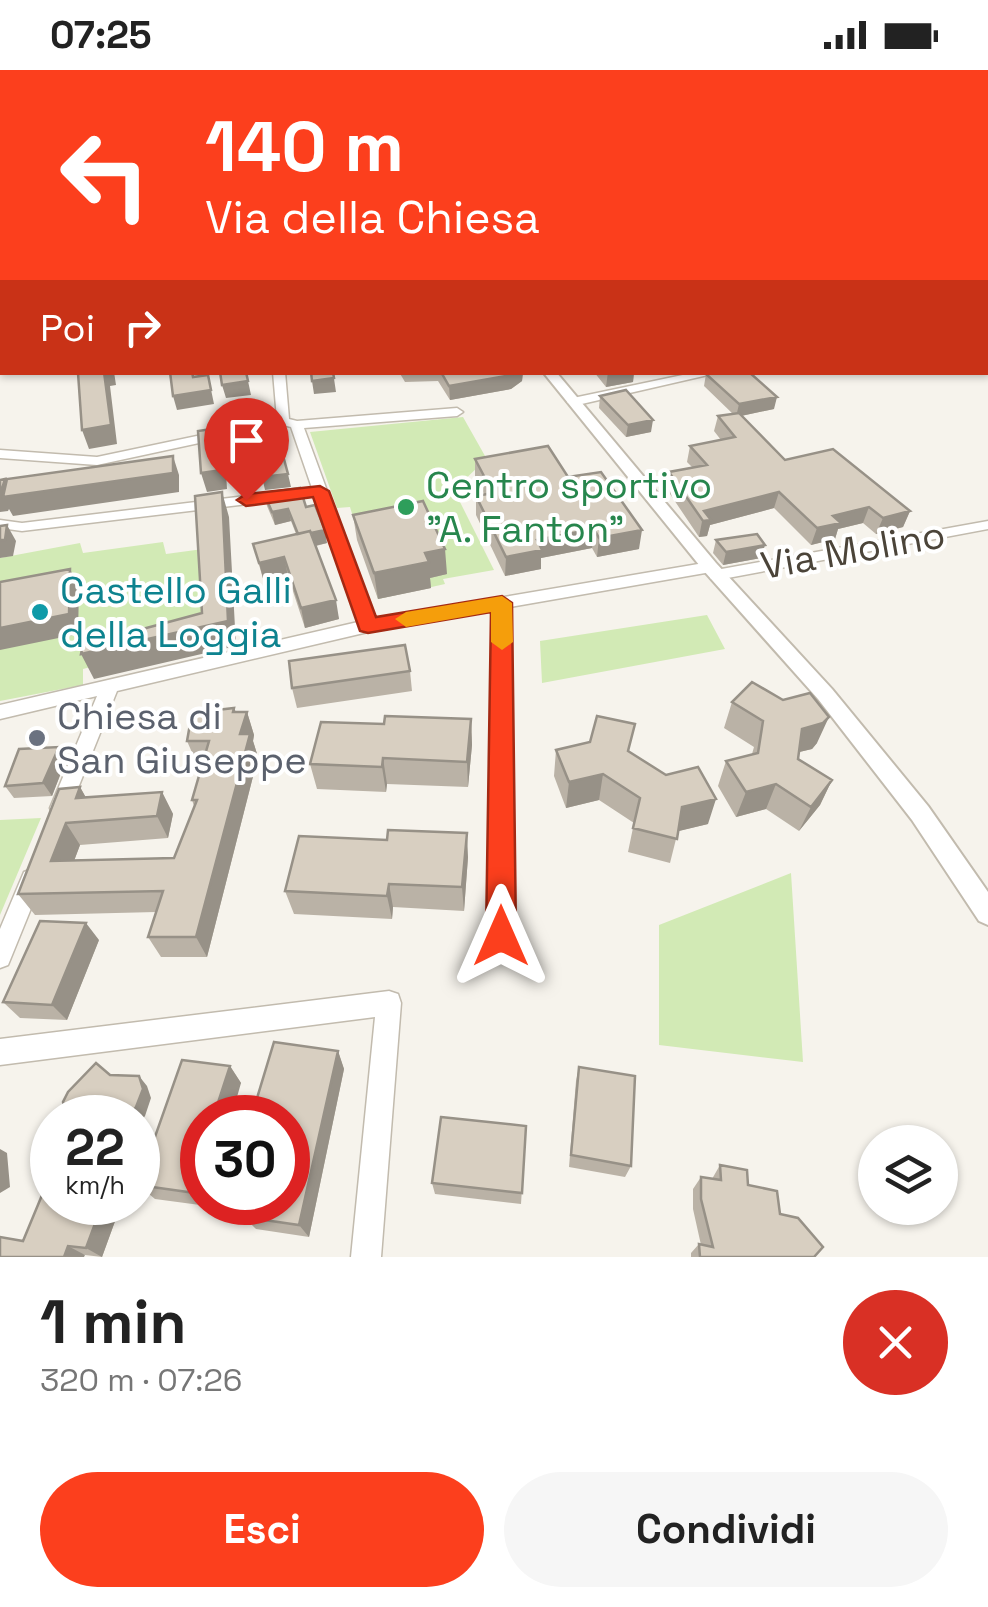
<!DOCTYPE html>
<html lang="it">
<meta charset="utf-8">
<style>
body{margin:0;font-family:"Space Grotesk",sans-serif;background:#f6f6f6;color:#222;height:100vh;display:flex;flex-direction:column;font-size:38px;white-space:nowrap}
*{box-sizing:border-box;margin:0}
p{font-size:32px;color:#767676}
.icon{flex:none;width:55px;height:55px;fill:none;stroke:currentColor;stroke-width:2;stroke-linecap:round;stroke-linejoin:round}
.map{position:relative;height:1187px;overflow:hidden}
.drawer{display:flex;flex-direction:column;background:#fff;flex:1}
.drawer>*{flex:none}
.banner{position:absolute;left:0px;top:0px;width:990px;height:305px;box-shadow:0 2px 8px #0004;background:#fc3f1d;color:#fff;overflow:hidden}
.fabs{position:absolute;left:858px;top:1055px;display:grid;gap:20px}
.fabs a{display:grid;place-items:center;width:100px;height:100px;border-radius:50%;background:#fff;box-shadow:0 2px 8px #0004;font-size:50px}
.speed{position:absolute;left:30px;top:1025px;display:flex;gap:20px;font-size:50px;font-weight:700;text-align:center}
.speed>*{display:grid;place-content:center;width:130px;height:130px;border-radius:50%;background:#fff;box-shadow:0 2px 8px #0004;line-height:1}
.speed small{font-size:25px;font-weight:400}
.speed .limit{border:15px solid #d22;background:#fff;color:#111}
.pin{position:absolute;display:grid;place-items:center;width:85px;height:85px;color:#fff;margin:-102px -42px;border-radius:50% 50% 50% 0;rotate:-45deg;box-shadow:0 0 10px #0007}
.pin .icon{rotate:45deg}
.me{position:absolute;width:110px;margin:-55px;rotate:0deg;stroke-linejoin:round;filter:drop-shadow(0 0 8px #0008)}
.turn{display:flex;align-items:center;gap:35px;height:210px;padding:0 40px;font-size:45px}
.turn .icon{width:130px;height:130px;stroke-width:2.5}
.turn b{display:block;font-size:70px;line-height:85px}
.then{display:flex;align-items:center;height:95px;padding:0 40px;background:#0003;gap:20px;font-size:38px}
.round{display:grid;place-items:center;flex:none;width:105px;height:105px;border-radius:52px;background:#f6f6f6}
.summary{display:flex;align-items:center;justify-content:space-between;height:170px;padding:0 40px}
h1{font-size:60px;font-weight:700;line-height:75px}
.button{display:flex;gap:20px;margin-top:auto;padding:20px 40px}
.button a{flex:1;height:115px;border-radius:60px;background:#fc3f1d;color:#fff;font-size:40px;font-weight:700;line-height:115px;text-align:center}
.button a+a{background:#f6f6f6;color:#222}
.status{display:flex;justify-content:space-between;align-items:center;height:70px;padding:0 50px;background:#fff;direction:ltr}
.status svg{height:28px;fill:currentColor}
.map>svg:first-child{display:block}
</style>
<div class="status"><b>07:25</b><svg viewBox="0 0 49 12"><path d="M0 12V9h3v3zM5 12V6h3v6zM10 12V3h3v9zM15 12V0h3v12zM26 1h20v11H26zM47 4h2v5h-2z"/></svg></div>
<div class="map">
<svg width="988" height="1187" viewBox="0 0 988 1187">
<rect width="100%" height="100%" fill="#f6f3ec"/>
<path fill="#d2eab5" d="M463,347L489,393L481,394L454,420L494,500L443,509L445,514L378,529L350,437L337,438L310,362Z
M163,472L166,484L203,479L208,567L83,599V615L0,631V488L80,473L83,483Z
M707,545L725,579L542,613L540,571Z
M41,748L0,845V750Z
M791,803L803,992L659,975V855Z"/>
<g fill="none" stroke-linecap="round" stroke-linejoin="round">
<defs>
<path id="minor" d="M273,302H285L289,349L297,351L457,338L463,342L457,346L304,358L374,549L710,492L715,493L718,497L716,500L988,451V459L717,510L711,509L709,505L711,502L510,537L513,866L509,874L501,877L493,874L489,866L494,540L368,562L117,621L70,738L67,744L60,747L53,744L50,738L97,626L0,649V635L358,552L315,426L22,461L0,458V450L22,453L312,418L291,357L283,355L97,395L0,388V380L97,387L277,349Z
M697,302H721L573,336L567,332L573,328Z
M32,799L40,802L43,809L8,895L0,898V859L24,802Z
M389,921L398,924L401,933L381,1187H351L375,947L0,995V969Z"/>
<path id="tertiary" d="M543,302H556L716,493L832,619L928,736L988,822V855L979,851L912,750L818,629L704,501Z"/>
</defs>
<use href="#minor" stroke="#c2bbae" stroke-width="3"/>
<use href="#tertiary" stroke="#c2bbae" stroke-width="4"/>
<use href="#minor" fill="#fff" fill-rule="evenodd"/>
<use href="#tertiary" fill="#fff" fill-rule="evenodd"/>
</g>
<path fill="#bab2a6" d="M399,302H523L522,311L511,319L450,330L438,311L405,312Z
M594,302H634L633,312L606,317Z
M706,304L774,339L741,346L785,390L910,441L903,457L876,464L863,453L838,459L835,469L811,475L774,438L710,455L707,466L699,467L666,418L669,402L692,397L687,392L690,376L721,370L714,361L718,346L733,344L704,316Z
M600,326L651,362L626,367L599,338Z
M475,389L568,407L639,479L597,487L592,478L541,488V499L505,506L476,445V426L484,424L475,408Z
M264,423L327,473L316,476L339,549L305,558L288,506L264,512L253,474L296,464L291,451L275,455L267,436Z
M353,445L447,504L430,508L431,518L378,529L357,470Z
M716,470L761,488L723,495L713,483Z
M410,601L412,621L297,638L292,618Z
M732,632L817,673L812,679L799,682L798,689L832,710L820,735L799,761L766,739L736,747L718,716L726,691L752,684L754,677L724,658Z
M234,638L236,642H247L254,665L253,671L258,687L207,887H161L148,867L156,842L35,845L18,824L80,717L86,728L162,722L173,744L168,768L80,775L74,791L174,788L194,736L192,730L202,694H197L187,671Z
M471,649L472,675L468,717L387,714L386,722L317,719L310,694L384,654Z
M556,680L630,682L708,754L678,761L670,793L628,782L634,753L599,730L566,738L554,706Z
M66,690L52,726L14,728L5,716Z
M468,787L464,841L393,837L392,849L294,844L285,821Z
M99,870L67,950L20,948L3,932Z
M338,981L344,999L309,1167L256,1159L244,1147L245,1141L155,1129L138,1115L230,996L241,1013L202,1048V1132H288Z
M579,997L631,1096L625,1107L569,1097L576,1011Z
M526,1056L521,1134L435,1124L432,1113Z
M720,1095L748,1115L780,1144L814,1187H691V1183L699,1174L701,1175L693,1139V1119L701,1107L712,1109Z
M52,1132H122L102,1187L85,1185L23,1171Z"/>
<path fill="#979187" d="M104,302H114L116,315L110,316L117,374L89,379L82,360Z
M333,302L336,322L314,324L312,311Z
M515,302H523L522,311L511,319L450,330L449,316Z
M608,302H634L633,312L606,317Z
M208,305L214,334L177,340L173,326Z
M248,311L251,325L226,328L222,315Z
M777,327L774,339L736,347L739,334Z
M653,350L651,362L626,367L628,355Z
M225,357L230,376L233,401L226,402L227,419L207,422L201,403L221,383Z
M173,386L179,405V422L13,446L9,439L8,441L0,442V425L5,409L13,426Z
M288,404L291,417L265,420L262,407Z
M222,422L229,447L236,576L94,609L81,584L228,551Z
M779,422L774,438L710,455L707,466L699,467L704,441Z
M869,437L863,453L838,459L835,469L811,475L817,458L833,446Z
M288,439L291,451L275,455L272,442Z
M910,441L903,457L876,464L883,448Z
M7,455L16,471L13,486L0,488V470Z
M594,459L592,478L541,488V499L505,506L506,487L537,470Z
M325,460L327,473L301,479L298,466Z
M642,460L639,479L597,487L599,468Z
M765,475L761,488L723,495L726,482Z
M445,479L447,504L430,508L431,518L378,529L374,503L425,483Z
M284,487L288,506L264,512L259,493Z
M70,499L79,518L78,564L0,580V558Z
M336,530L339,549L305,558L301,538Z
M234,638L242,659L247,642L254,665L253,671L258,687L207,887L196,867Z
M829,647L817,673L812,679L791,684L802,659Z
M471,649L472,675L468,717L467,692Z
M59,677L66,690L52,726L43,713Z
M383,688L387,714L386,722L382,697Z
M603,704L599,730L566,738L569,712Z
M832,710L820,735L799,761L811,737Z
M776,714L766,739L736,747L746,722Z
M80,717L93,740L76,728Z
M162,722L173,744L168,768L157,746Z
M716,729L708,754L675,762L682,737Z
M66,753L80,775L66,812L51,791Z
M467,763L468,787L464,841L462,817Z
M389,814L393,837L392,849L387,826Z
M86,853L99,870L67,950L52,935Z
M338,981L344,999L309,1167L299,1155Z
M230,996L241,1013L231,1048H213Z
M139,1006L147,1016L151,1028L145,1046L138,1055V1048H128Z
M0,1079L7,1083L10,1117L0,1123Z
M103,1132H122L102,1187L86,1178Z
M68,1176L85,1185L84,1187H64Z"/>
<path fill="#d8cfc1" stroke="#979187" stroke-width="2.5" d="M104,302L111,355L82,360L78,303Z
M170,302H192L193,307L208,305L211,320L173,326Z
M220,302H246L248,311L222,315Z
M311,302H333L334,308L312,311Z
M441,302H515L512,305L449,316Z
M715,302H749L777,327L739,334L706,304Z
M626,320L653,350L628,355L600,326Z
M739,343L785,390L833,379L910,441L883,448L869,437L833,446L841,453L817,458L779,422L704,441L711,450L703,451L669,402L707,395L690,376L735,367L718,346Z
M275,356L288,404L262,407L250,360Z
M225,357L228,382L221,383L222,400L201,403L198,361Z
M548,376L568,407L601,402L642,460L599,468L594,459L537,470L542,480L506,487L476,426L493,423L475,389Z
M173,386V403L3,427L7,409Z
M5,409L0,425V410Z
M300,418L306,437L315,435L325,460L311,463L310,461L298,464L288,439L272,442L264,423Z
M222,422L228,551L81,584L83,575L202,543L195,426Z
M423,431L445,479L425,483L429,492L374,503L353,445Z
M7,455L5,470H0V456Z
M310,461L336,530L301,538L284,487L259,493L253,474Z
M757,464L765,475L726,482L716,470Z
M70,499L69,544L0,558V512Z
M405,575L410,601L292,618L289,591Z
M752,612L783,630L810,623L829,647L823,653L802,659L798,689L832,710L811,737L776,714L746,722L726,691L758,683L763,651L732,632Z
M234,638L233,642H247L240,664H250L196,867H148L163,821L18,824L59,719L80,717L76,728L162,722L157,746L66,753L51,791L174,788L197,730H192L209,671H187L192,643Z
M385,646L471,649L467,692L383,688L382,697L310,694L321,652L384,654Z
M597,646L635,654L628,681L666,705L698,697L716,729L682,737L677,769L633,758L640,728L603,704L569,712L556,680L590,672Z
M59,677L43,713L5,716L19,679Z
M388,760L467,763L462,817L389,814L387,826L285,821L299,766L387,770Z
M40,851L86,853L52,935L3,932Z
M274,972L338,981L299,1155L244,1147L248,1132H288V1048H251Z
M182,990L230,996L213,1048H202V1124L138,1115Z
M96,993L110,1005L139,1006L143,1019L136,1037L128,1048H67L63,1032L68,1022Z
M579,997L635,1006L631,1096L571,1085Z
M441,1047L526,1056L522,1123L432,1113Z
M720,1095L747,1100L748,1115L777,1121L780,1144L798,1148L823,1177L814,1187H700L699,1174L713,1177L701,1129V1107L721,1110Z
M52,1101V1132H103L86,1178L68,1176L64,1187H0V1167L23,1171Z"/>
<linearGradient id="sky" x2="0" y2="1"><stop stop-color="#8fc1ec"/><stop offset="0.45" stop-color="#fbfaf6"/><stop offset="1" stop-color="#fbfaf6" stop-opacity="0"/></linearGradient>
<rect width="988" height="304" fill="url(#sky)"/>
<path fill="#fc3f1d" stroke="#a42913" stroke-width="2.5" d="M320,416L329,421L376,547L502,526L512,533L516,866L512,876L501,880L491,876L486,866L491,542L368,563L360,561L313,427L246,436L237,430L246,424Z"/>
<path fill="#f59e0b" d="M502,526L512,533L513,572L502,580L491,572V542L406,557L395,549L406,542Z"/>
<circle fill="#2e9e5b" stroke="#fff" stroke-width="4" cx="406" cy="437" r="10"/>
<circle fill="#0f9aa8" stroke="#fff" stroke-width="4" cx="40" cy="542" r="10"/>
<circle fill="#6b7280" stroke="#fff" stroke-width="4" cx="37" cy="668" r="10"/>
<g text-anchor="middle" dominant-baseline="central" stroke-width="8" stroke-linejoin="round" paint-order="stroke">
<g font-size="38" fill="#27864d" stroke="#fff" text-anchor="start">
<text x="426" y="415">Centro sportivo<tspan x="426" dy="44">"A. Fanton"</tspan></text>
</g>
<g font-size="38" fill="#4b4439" stroke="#fff">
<text transform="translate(853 480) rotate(-10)">Via Molino</text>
</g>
<g font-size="38" fill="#0d838f" stroke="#fff" text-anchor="start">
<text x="60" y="520">Castello Galli<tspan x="60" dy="44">della Loggia</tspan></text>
</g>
<g font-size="38" fill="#5b616d" stroke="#fff" text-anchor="start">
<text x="57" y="646">Chiesa di<tspan x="57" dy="44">San Giuseppe</tspan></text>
</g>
</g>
</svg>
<div class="fabs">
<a><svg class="icon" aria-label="layers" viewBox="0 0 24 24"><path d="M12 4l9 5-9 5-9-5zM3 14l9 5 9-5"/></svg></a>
</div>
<div class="speed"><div>22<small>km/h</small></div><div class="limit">30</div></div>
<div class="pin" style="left:246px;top:430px;background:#d93025"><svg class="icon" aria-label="arrive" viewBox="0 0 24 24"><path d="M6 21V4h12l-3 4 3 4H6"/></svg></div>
<svg class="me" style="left:501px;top:866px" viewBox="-20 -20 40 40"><path d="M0-17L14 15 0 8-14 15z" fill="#fc3f1d" stroke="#fff" stroke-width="4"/></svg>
<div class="banner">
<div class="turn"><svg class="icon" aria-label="left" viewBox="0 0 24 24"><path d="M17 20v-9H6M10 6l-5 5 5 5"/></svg><div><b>140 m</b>Via della Chiesa</div></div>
<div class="then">Poi<svg class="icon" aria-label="right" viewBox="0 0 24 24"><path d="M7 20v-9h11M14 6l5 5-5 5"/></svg></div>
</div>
</div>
<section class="drawer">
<div class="summary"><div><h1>1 min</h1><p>320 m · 07:26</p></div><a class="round" style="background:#d93025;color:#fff"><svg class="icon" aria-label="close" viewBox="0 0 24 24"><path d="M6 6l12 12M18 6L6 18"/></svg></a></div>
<div class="button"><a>Esci</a><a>Condividi</a></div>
</section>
